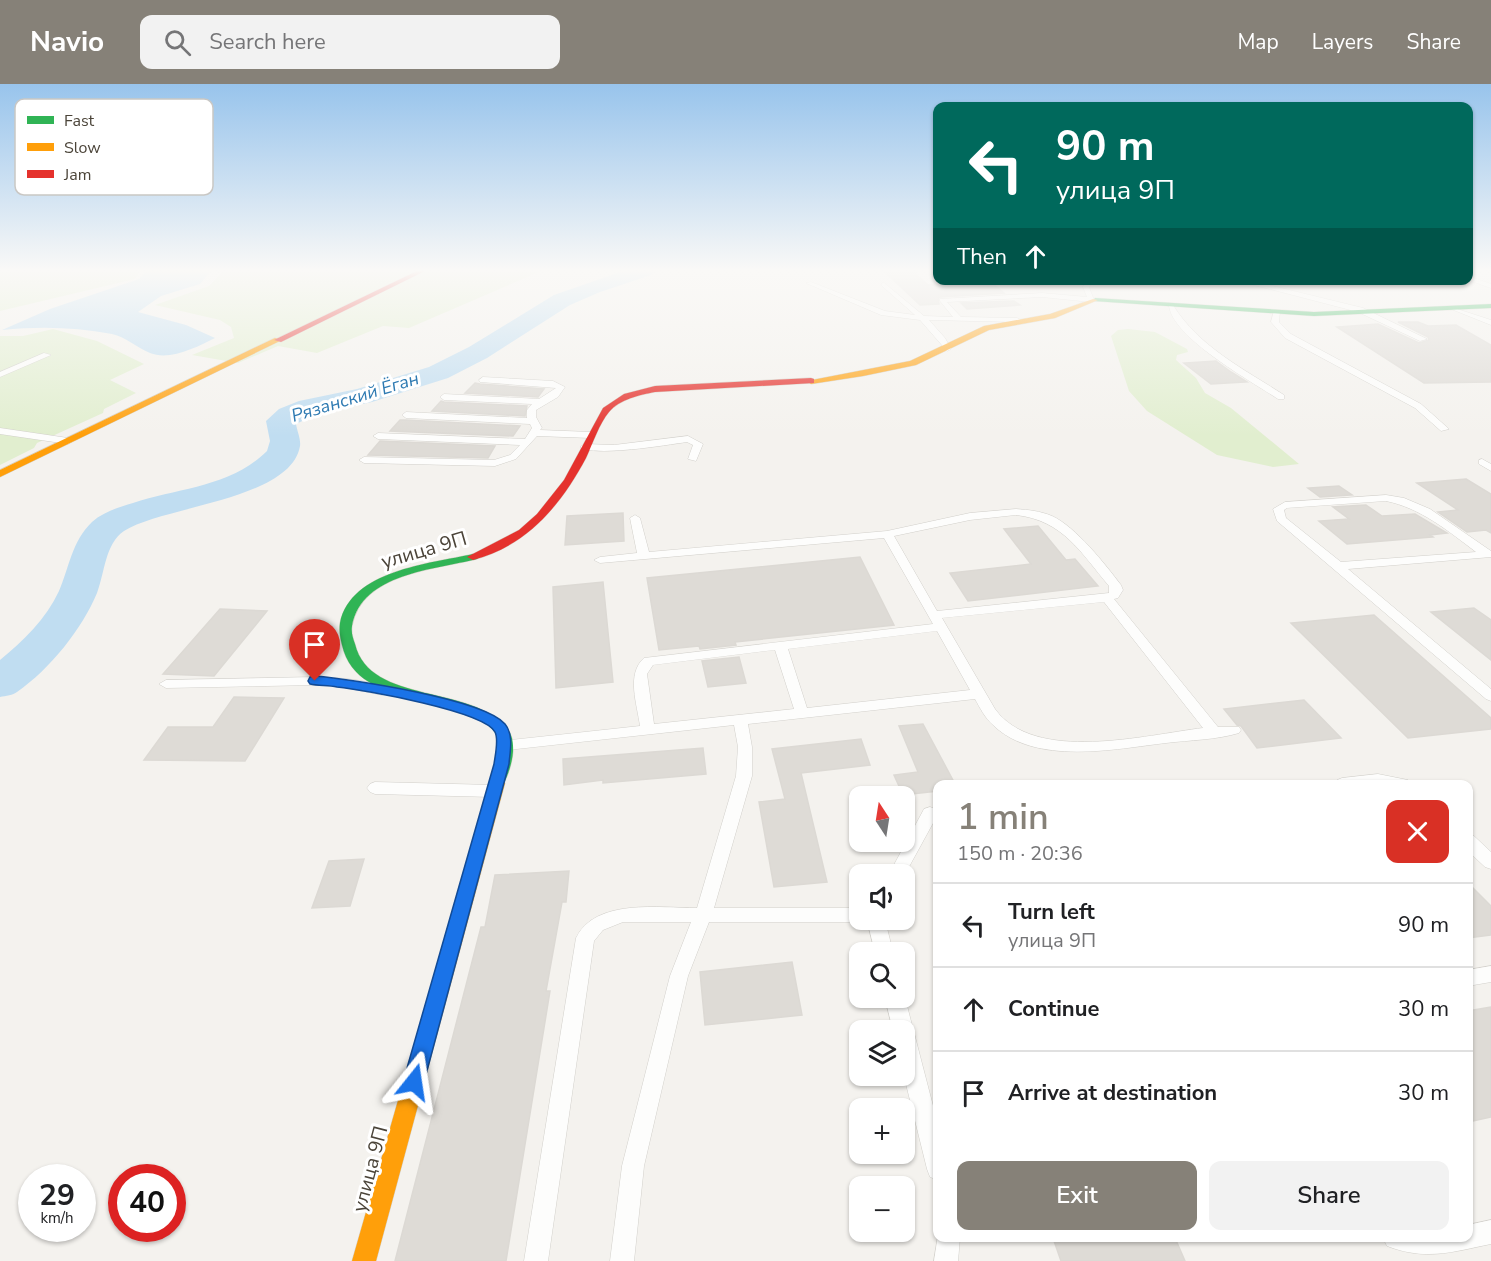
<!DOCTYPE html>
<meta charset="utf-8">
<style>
body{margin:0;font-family:"Nunito Sans",sans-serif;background:#f2f2f2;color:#202124;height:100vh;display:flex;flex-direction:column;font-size:22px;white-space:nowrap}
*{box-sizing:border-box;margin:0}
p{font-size:20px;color:#757577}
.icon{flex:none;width:33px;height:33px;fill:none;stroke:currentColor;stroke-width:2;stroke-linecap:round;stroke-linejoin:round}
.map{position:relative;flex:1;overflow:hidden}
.details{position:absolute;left:933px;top:696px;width:540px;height:462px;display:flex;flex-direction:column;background:#fff;border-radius:12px;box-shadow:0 2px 4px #0004}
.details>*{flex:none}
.top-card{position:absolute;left:933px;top:18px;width:540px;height:183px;border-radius:12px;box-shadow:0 2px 4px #0004;background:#00695c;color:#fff;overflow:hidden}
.needle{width:39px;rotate:348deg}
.fabs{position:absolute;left:849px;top:702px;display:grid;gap:12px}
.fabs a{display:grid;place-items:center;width:66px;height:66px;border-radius:12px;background:#fff;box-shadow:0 2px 4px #0004;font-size:30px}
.speed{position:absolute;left:18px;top:1080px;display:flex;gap:12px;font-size:30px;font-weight:700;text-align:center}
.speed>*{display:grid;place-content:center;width:78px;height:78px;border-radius:50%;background:#fff;box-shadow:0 2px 4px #0004;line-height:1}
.speed small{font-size:15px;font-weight:400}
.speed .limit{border:9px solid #d22;background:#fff;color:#111}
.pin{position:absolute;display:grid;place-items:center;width:51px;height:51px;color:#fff;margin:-62px -26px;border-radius:50% 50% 50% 0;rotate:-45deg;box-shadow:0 0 6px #0007}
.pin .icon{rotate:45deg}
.me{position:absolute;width:66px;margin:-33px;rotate:15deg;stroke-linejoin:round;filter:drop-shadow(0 0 4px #0008)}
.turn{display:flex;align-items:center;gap:21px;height:126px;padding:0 24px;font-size:27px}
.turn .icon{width:78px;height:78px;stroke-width:2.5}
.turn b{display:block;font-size:42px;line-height:51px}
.then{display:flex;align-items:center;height:57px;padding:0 24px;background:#0003;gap:12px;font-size:22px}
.round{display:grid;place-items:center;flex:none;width:63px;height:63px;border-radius:12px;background:#f2f2f2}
.summary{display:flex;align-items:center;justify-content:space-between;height:102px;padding:0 24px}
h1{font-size:36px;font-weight:600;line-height:45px;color:#868178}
.primary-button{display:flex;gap:12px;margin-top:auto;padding:12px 24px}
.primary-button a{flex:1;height:69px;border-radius:12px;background:#868178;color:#fff;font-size:24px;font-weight:600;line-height:69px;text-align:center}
.primary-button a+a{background:#f2f2f2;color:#202124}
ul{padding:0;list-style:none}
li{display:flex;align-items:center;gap:18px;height:84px;padding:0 24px;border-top:2px solid #e0e0e0}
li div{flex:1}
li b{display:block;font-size:22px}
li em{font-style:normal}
header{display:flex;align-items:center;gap:36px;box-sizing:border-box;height:84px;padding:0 30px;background:#868178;color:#fff}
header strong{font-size:28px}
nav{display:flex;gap:33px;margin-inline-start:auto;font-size:21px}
.search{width:420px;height:54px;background:#f2f2f2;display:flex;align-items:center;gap:15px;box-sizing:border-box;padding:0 21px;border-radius:12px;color:#757577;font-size:22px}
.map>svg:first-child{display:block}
</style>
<header>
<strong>Navio</strong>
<div class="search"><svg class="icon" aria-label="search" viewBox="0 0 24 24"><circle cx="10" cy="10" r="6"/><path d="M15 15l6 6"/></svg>Search here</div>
<nav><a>Map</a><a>Layers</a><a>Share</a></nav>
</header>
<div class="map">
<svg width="1491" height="1177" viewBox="0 0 1491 1177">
<rect width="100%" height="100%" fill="#f4f2ee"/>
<path fill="#e1eecf" d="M0,187H140L135,195L0,227Z
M223,187H541L409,244L383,242L317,269L278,262L238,279L192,271L234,254L231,243L220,236L155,221L209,202Z
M53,245L97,257L144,280L110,296L136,309L104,325L103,329L37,359L34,364L0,381V252H23Z
M1128,245L1155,248L1187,265L1188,268L1177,271L1176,276L1196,294L1205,309L1231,324L1299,380L1273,383L1217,371L1147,327L1129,307L1111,252L1118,246Z"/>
<path fill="#c0ddf1" d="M146,187H211L200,200L161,212L138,228L186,241L215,254C197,263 170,277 150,269C137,264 126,253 112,250C75,243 40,242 2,246L50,225L139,195Z"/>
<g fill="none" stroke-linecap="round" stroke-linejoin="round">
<path fill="#c0ddf1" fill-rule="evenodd" d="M623,187H654L651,191L600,208L570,221L487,274L448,294L372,318L319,329L296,340C297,347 301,355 300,362C291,416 163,422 124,447C105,460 105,488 97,509C82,545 50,585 17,608C13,611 6,612 0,613V576C23,557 46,535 59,507C69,484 72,457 92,438C103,428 119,423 133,419C179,404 231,403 267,367L270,357L266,337L279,325L299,317L357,305L429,283L469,263L554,211Z"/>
</g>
<path fill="#dedbd6" stroke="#dcd9d4" stroke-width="1.5" d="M884,187H912L928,201L990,197L1004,209L940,213L938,215L939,220L920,221Z
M1014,217L1020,221L967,225L961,219Z
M1398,238H1418L1428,242L1456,241L1491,261V298L1424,299L1337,243L1378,240L1419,259L1429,256L1428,253Z
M1216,277L1231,288L1247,298L1211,300L1184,279Z
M475,299L480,300L544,305L538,313L465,309Z
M441,317L444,318L527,322L525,332L432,327Z
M400,336H406L520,342L513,352L390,347Z
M380,357L495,362L488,374L368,371Z
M1466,395L1491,410V449L1486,446L1467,448L1438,428L1458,426L1417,399Z
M1339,402L1352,411L1320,413L1308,404Z
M1366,421L1382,432L1415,430L1447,449L1430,451L1433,453L1347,460L1319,437L1349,435L1333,423Z
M623,429L624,457L565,461L567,432Z
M1038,442L1066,476L1075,475L1098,502L968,517L950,489L1031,480L1004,445Z
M860,473L894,541L735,558L736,561L700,565L699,562L659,566L647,494Z
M603,498L613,598L556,604L553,503Z
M1474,524L1491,536V576L1431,528Z
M220,525L267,527L214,592L163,590Z
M1374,531L1491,634V645L1408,654L1291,539Z
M739,573L746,599L708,603L702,577Z
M234,613L284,614L245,677L144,676L168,643H213Z
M1304,616L1341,654L1257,664L1241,642L1237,641L1224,625Z
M923,640L955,700H938V707L903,711L894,691L918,688L899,642Z
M861,655L870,681L801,689L827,798L774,803L759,718L785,715L772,665Z
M703,664L706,690L603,699V696L564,701L563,675Z
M364,775L350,822L312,824L329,777Z
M569,787L566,818H562L546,907H550L506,1177H395L481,843H485L495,791Z
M1468,799L1491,822V851L1468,854Z
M792,878L802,931L705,941L700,888Z
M1491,923V1033L1468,1038V927Z
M1053,1154H1175L1185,1177H1061Z"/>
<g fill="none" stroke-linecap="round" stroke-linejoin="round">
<defs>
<path id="lane" d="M1468,192L1491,200V204L1468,196Z
M1089,196H1096L1089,203L1094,216L1091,218L1042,213L947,218L961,233L1017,234L1021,236L1017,238L929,236L945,254L951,265L947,267L920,236L881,231L806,199L811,198L885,227L915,231L881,201L883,198L924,232L953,233L940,217V215L1042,209L1087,213L1083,203Z
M1235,196H1248L1363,224L1427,255L1420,257L1358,228Z
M1169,221H1173C1199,263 1244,285 1284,311V315H1278C1251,297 1171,253 1169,221Z
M1451,223L1491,236V241L1451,225Z
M1274,227H1280L1279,238L1291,250L1421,320L1449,345L1441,347L1415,324L1285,254L1271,238Z
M44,269L51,271L0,293V288Z
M483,293L553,297L565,303L558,313L536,326V333L542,344L540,346L591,348L596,351L591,354L537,352L516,375L495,382L364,379L359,376L364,373L494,376L510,371L520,361L378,355L373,352L378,349L525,355L532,344L530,340L406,334L402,331L406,328L527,334V326L532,320L444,316L440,313L444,310L539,315L556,304L480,298L479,296Z
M0,344L68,354L73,357L68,360L0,350Z
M688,352L703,360L696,377L688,375L693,361L687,358C666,361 595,373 580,363L585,360L614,361Z
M1482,375L1491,380V387L1479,380V376Z
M1386,411L1404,414L1430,425L1491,467V473L1348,485L1491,605V617L1486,615L1277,437L1273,425L1285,418ZM1386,417C1421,424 1448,447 1476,468L1341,478L1286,434L1284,426L1287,424Z
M1016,425C1029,426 1040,427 1052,432C1076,443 1105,480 1121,501L1123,506L1118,514L1114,515L1218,643H1239L1241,646L1239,649C1216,656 1190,656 1166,659C1115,665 1035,682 993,641C985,634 980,624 975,615L748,640L752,663V692L714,824H860V836H867L860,838H709L688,892L644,1082L634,1177H610L622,1082L670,892L691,838H623L603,846L594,857L548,1177H524L576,854C595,814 660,824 697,824L736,692L738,663L734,641L507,666L502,665L500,661L502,657L640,642C637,620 626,590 644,574L933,540L884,454L600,479L594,476L600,473L637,469L630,434L635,431L640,434L649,468L887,447L970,429ZM1016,431C1063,436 1081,469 1109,502V509L937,527L894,452L970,436ZM1104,518L1203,644C1145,651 1035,680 995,625L942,534ZM937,547L970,606L807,624L788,565ZM775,566L794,625L654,640L647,590L653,581Z
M315,593C331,593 379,596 389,607L382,611L337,602L315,601L166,604L159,600L166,596Z
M1378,690L1408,696L1411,700H1334L1337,696L1342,694Z
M375,698L493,701L499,703L501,707L499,711L493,713L375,710L370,708L367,704L370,700Z
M930,723L936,725L938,730L904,792L889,790L924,725Z
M1468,750L1474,752L1491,768V785L1485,783L1468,767Z
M867,836H885L893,868H875Z
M1491,882V898L1468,902V886Z
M885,914H905L938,1041V1096L930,1093L927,1085L904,992V946H893Z
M1491,1136V1160C1452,1168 1426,1177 1387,1162L1383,1154H1468V1141Z
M938,1151V1154H960L958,1177H934Z"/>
<path id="fast" d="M1095,214L1314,228L1491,220V224L1314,232L1093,217Z
M473,470L479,473L477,475C434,486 362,489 352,542C351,549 353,554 355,560C370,622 474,599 508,646C519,660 510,689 502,703H492L489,699C493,686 504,663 496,650C466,603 358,631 342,561C340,553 339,547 340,539C351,486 429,480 473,470Z"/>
<path id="slow" d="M1093,215L1098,216L1055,234L989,246L916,281L863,292L811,300L807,297L910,277L984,242L1050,230Z
M275,254L282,256L0,393V386Z
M497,693L502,695L505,699L376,1177H352L489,699L492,695Z"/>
<path id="jam" d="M417,187H425L281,258L274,256Z
M811,294L814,295V299L655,308C640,311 620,315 609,328C599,340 593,359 586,374C561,421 527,462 473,476L467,473L519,446L537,430L564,396L603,324L624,310L655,302Z"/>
</defs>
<use href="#lane" stroke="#d2d0cb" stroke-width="1"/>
<use href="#fast" stroke="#d3cfc5" stroke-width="1"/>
<use href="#slow" stroke="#d3cfc5" stroke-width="1"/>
<use href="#jam" stroke="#d3cfc5" stroke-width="1"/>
<use href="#lane" fill="#fdfdfc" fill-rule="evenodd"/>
<use href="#fast" fill="#30b455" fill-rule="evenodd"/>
<use href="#slow" fill="#ff9f0a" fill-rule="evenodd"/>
<use href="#jam" fill="#e5322d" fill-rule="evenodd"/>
</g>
<linearGradient id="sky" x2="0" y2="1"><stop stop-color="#98c4ec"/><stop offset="0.53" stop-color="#faf9f7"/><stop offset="1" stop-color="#faf9f7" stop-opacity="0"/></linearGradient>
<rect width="1491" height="352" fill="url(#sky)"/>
<path fill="#1a73e8" stroke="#114b97" stroke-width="1.5" d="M315,592C350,595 484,615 505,640C514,651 510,667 509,680L424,998L421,1005L414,1008L406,1005L403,998L494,680C495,672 499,656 495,648C484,627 364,606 337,603C328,601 319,602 310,600L308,597L310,593Z"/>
<g text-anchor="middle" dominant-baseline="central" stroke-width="6" stroke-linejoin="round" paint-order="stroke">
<g font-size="18" font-style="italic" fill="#2e7ab2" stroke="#fff">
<text transform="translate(355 313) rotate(-17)">Рязанский Ёган</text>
</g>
<g font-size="20" fill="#4b4439" stroke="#fff">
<text transform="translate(424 466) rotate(-16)">улица 9П</text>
<text transform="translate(370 1085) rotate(-75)">улица 9П</text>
</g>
</g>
<rect x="15" y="15" width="198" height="96" rx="9" fill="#fff" stroke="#c9c7c4" stroke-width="1.5"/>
<rect x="27" y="32" width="27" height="8" fill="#30b455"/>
<rect x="27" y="59" width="27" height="8" fill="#ff9f0a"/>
<rect x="27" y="86" width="27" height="8" fill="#e5322d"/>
<g font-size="16" fill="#4b4439">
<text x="64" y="42">Fast</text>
<text x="64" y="69">Slow</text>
<text x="64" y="96">Jam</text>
</g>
</svg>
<div class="fabs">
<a><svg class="needle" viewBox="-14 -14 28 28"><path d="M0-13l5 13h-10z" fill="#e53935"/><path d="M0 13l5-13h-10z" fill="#757577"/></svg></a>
<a><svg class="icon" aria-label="sound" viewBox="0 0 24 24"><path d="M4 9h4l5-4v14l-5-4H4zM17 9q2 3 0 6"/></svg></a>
<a><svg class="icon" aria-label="search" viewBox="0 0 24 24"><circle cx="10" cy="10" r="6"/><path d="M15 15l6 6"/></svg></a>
<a><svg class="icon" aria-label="layers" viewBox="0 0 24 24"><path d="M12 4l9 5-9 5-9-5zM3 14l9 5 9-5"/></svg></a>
<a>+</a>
<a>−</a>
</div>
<div class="speed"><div>29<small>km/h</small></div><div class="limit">40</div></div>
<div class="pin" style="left:315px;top:597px;background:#d93025"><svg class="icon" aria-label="arrive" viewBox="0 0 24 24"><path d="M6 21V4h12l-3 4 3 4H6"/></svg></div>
<svg class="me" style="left:414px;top:998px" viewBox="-20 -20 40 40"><path d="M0-17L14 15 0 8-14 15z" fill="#1a73e8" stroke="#fff" stroke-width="4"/></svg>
<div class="top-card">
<div class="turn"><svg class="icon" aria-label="left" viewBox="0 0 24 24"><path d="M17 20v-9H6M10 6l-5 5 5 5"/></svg><div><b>90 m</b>улица 9П</div></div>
<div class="then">Then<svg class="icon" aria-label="ahead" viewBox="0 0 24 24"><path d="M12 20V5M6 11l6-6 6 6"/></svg></div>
</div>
<section class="details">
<div class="summary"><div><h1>1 min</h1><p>150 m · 20:36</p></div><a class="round" style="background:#d93025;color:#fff"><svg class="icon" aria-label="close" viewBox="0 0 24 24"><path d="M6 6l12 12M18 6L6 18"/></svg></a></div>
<ul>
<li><svg class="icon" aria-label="left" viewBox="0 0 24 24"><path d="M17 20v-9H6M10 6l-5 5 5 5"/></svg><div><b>Turn left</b><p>улица 9П</p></div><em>90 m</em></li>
<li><svg class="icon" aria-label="ahead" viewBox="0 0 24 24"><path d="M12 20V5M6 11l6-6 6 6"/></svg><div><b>Continue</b></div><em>30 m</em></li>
<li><svg class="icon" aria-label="arrive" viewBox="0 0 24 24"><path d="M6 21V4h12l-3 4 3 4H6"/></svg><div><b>Arrive at destination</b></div><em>30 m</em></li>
</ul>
<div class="primary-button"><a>Exit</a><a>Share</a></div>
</section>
</div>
